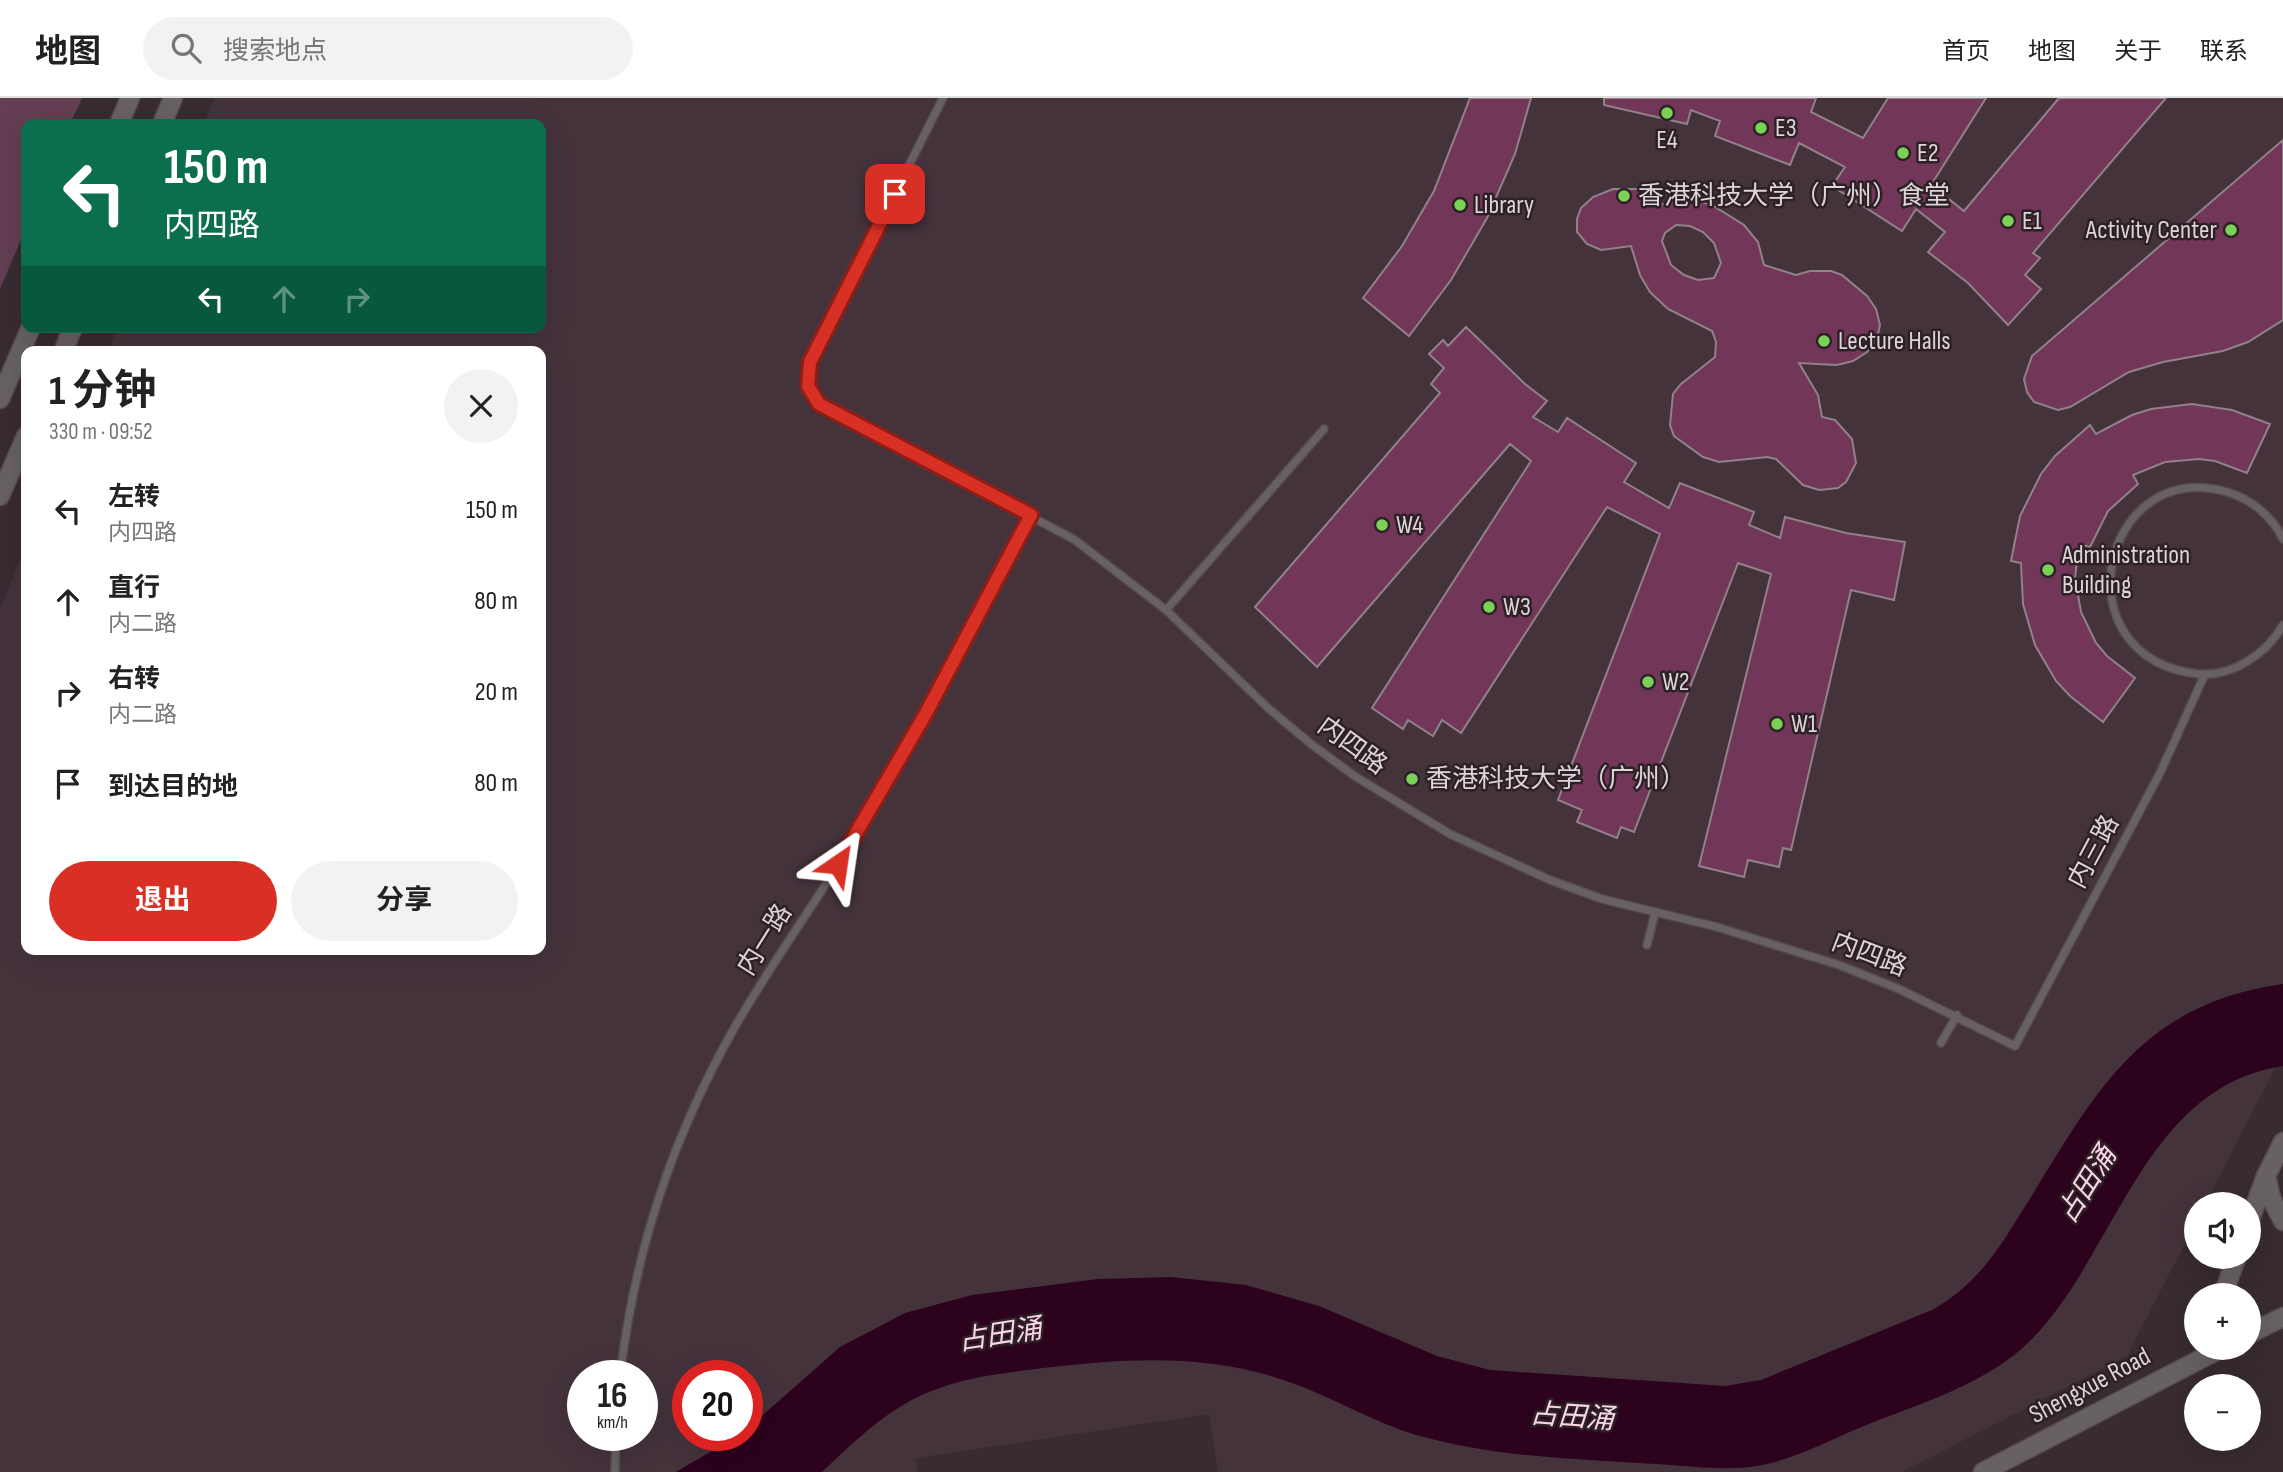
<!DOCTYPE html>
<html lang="zh">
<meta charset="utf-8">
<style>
body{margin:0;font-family:"Sofia Sans Condensed","Noto Sans SC",sans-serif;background:#f2f2f2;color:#222;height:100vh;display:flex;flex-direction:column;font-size:26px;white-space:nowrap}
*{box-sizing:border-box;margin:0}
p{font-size:23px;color:#767676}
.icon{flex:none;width:38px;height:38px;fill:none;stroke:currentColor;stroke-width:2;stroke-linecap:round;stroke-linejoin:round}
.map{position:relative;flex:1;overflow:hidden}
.drawer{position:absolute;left:21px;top:248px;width:525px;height:609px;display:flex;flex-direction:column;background:#fff;border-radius:14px;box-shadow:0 7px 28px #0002}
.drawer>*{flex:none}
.guide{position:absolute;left:21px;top:21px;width:525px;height:214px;border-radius:14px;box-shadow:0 7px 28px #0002;background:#0b6e4f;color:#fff;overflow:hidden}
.tools{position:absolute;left:2184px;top:1094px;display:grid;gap:14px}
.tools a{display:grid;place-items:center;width:77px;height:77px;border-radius:50%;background:#fff;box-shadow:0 7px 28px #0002;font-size:35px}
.speed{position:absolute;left:567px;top:1262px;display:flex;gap:14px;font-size:35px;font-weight:700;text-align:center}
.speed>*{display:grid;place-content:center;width:91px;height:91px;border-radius:50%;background:#fff;box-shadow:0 7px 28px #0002;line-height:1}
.speed small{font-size:18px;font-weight:400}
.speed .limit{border:10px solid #d22;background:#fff;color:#111}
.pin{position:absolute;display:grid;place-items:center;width:60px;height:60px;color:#fff;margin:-30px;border-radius:14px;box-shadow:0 4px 10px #0006}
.me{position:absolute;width:77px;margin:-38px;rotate:32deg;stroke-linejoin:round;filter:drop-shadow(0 0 5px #0008)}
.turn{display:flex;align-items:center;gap:24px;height:147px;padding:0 28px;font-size:32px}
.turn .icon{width:91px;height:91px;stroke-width:2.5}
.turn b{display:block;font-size:49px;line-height:60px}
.lanes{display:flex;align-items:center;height:66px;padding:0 28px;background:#0003;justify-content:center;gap:35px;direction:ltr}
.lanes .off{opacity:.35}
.round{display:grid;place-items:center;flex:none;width:74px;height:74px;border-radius:37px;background:#f2f2f2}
.head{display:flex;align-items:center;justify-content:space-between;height:119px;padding:0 28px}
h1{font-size:42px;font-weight:700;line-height:52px}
.action{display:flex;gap:14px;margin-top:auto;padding:14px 28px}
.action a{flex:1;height:80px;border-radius:42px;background:#d93025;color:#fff;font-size:28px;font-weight:700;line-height:80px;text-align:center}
.action a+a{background:#f2f2f2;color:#222}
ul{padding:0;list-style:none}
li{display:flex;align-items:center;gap:21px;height:91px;padding:0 28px}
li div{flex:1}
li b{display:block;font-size:26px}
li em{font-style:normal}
header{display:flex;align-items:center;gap:42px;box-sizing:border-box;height:98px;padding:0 35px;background:#fff;border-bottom:2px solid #e0e0e0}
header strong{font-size:33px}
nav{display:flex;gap:38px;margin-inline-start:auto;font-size:24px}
.search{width:490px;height:63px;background:#f2f2f2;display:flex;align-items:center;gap:18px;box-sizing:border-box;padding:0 24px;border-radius:38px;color:#767676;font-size:26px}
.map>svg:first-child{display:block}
</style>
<header>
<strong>地图</strong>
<div class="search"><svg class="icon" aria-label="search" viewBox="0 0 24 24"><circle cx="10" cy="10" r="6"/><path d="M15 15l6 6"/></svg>搜索地点</div>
<nav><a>首页</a><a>地图</a><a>关于</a><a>联系</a></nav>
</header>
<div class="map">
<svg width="2283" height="1374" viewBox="0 0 2283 1374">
<rect width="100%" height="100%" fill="#382b31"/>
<path fill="#45333c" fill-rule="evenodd" d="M215,0H2283V955L2205,1106H2196V1124L2127,1258L1902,1374H1218L1209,1316L916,1360L917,1374H0V510L26,448V852H541V254H108L118,229H541V26H204ZM583,1278H642V1337H583ZM688,1278H747V1337H688Z"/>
<path fill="#643e52" d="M0,0H82L70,26H26V130L0,191Z"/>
<path fill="#2c021c" d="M2283,886V968C2143,989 2117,1156 2030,1243C1984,1288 1917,1306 1859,1330C1826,1344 1792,1362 1757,1368C1725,1373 1689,1368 1656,1366C1575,1361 1494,1359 1416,1337C1373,1324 1334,1300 1292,1285C1210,1255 1128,1260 1043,1270C1007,1275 971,1278 937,1291C891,1307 856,1342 822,1374H676L739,1337H747V1331L840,1249L905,1215L972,1197L1098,1181L1171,1179L1246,1187L1319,1208L1437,1258L1490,1272L1725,1288L1761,1282L1932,1212C1975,1188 1996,1155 2021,1115C2093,1000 2135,907 2283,886Z"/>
<path fill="#723658" stroke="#918189" stroke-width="2" fill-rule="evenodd" d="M1470,0H1531L1515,56L1487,120L1451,182L1409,238L1363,200L1402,148L1434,93Z
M1604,0H1816L1811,14L1863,40L1888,0H1986L1931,87L1964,113L2059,0H2166L2033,155L2040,160L2025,177L2041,191L2008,227L1968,185L1928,154L1945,134L1916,111L1902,133L1832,88L1845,69L1799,45L1790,67L1715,38L1720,23L1691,12L1687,26L1604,7Z
M2283,42V222L2248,244L2223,253L2163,264L2129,274L2070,309L2058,312L2034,304L2027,294L2024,281L2032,258Z
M1613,91H1637L1652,97L1659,107L1690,101L1712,107L1744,127L1758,144L1764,167L1796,177L1810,173H1831L1842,177L1867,198L1876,211L1880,227L1877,241L1867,254L1853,263L1837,267L1799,265L1818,297L1822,319L1835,322L1852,341L1856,365L1846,384L1838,390L1819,392L1803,387L1776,361L1767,359L1719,364L1703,359L1674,338L1670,327L1673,296L1681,286L1715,259L1716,244L1712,233L1668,211L1650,194L1640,177L1631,148L1601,152L1587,146L1577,134V121L1581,110L1593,99ZM1676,127L1690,128L1703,134L1714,145L1721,165L1714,180L1698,182L1684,177L1671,167L1662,143L1665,135Z
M1466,229L1525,286L1547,303L1533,319L1558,334L1567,320L1636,365L1624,384L1669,410L1680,385L1754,414L1749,427L1780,440L1785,419L1846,435L1905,444L1894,502L1851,492L1791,752L1783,750L1779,769L1748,762L1744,779L1699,768L1771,476L1738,465L1634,734L1621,729L1617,740L1577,724L1582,712L1558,702L1660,436L1607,409L1461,635L1442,622L1433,638L1408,622L1403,631L1372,610L1531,363L1510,346L1317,569L1255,509L1440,295L1431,286L1444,270L1429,256L1443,242L1448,248Z
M2192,306L2232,312L2270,326L2247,375L2215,363L2199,361L2165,364L2133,377L2138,386L2108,413L2090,449L2079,446L2075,480L2081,514L2096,545L2107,558L2135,580L2103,624L2070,598L2056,583L2035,547L2023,506L2021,465L2011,463L2020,418L2041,376L2055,358L2090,327L2096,336L2132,317L2151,311Z"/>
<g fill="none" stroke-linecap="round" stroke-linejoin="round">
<defs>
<path id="service" d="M943,0L810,263C807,281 807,291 819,305L1075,442L1166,512L1268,610L1311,646L1356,679L1450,736L1550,782L1602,801L1717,829L1839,867L1899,891L2015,948L2160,675L2205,576
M2283,441C2272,418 2251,401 2227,394C2100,358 2057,561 2199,576C2233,579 2267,555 2283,527
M1166,512L1324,331
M1647,847L1655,815
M1941,945L1957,917
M620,1278C635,1153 671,1043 732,934C774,860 825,792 868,719C926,621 973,516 1031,417
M615,1374L616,1337"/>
<path id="tertiary" d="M119,26L130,0
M162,26L173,0
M63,254L73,229
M0,301L31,229
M0,398L26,338
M2266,1078L2271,1100L2283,1123
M2249,1124L2266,1078L2283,1044
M2223,1197L2237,1158
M2249,1236L2283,1219
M1983,1374L2222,1250"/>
</defs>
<use href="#service" stroke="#56494f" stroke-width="10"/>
<use href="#tertiary" stroke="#56494f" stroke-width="21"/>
<use href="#service" stroke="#686164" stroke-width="7"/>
<use href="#tertiary" stroke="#686164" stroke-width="18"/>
</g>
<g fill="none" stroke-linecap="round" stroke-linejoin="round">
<defs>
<path id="route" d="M838,766L925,617L1031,417L819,306L808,288L810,264L895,96"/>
</defs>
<use href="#route" stroke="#8d1f18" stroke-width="18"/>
<use href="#route" stroke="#d93025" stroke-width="12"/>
</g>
<g fill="#7bd156" stroke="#2d2127" stroke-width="2.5">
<circle cx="1667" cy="15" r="7"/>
<circle cx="1761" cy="30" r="7"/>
<circle cx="1903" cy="55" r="7"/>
<circle cx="1624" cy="98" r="7"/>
<circle cx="1460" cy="107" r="7"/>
<circle cx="2008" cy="123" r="7"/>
<circle cx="2231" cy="132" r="7"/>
<circle cx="1824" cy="243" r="7"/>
<circle cx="1382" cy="427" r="7"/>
<circle cx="2048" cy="472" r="7"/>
<circle cx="1489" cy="509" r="7"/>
<circle cx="1648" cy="584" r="7"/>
<circle cx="1777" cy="626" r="7"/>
<circle cx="1412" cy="681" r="7"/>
</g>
<g text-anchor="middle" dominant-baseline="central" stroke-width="5" stroke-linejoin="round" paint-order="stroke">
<g font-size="26" fill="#dcd4d7" stroke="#2d2127" text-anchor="start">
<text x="1775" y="30">E3</text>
<text x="1667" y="42" text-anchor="middle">E4</text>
<text x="1917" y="55">E2</text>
<text x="1638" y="98">香港科技大学（广州）食堂</text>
<text x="1474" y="107">Library</text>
<text x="2022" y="123">E1</text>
<text x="2217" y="132" text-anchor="end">Activity Center</text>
<text x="1838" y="243">Lecture Halls</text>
<text x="1396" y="427">W4</text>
<text x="2062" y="457">Administration<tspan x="2062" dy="30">Building</tspan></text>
<text x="1503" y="509">W3</text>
<text x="1662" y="584">W2</text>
<text x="1791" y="626">W1</text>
<text x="1426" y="681">香港科技大学（广州）</text>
</g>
<g font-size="26" fill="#dcd4d7" stroke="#2d2127">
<text transform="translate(1352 648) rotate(36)">内四路</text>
<text transform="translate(2094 754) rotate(-62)">内三路</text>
<text transform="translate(765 842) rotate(-58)">内一路</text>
<text transform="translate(1869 857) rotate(21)">内四路</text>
<text transform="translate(2090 1288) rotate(-28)">Shengxue Road</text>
</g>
<g font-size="28" font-style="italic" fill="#fcd5e8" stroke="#2d2127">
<text transform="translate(2087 1087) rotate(-58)">占田涌</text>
<text transform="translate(1000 1237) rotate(-9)">占田涌</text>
<text transform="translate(1572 1319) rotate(4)">占田涌</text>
</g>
</g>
</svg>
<div class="tools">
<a><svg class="icon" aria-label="sound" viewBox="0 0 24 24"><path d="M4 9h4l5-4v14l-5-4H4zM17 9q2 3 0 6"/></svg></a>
<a>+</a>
<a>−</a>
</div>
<div class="speed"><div>16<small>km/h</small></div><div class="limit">20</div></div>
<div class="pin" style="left:895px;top:96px;background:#d93025"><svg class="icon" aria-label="arrive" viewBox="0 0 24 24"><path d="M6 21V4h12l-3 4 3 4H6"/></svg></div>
<svg class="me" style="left:838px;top:766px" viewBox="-20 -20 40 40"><path d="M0-17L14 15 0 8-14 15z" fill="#d93025" stroke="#fff" stroke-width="4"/></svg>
<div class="guide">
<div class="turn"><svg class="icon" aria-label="left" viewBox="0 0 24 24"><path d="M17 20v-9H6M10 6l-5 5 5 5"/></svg><div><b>150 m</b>内四路</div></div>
<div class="lanes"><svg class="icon" aria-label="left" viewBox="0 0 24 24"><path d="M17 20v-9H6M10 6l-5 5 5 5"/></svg><svg class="icon off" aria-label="ahead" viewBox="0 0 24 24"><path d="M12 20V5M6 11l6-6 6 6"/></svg><svg class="icon off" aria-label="right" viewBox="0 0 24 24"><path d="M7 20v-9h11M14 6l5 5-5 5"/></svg></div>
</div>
<section class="drawer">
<div class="head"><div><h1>1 分钟</h1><p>330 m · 09:52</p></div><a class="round"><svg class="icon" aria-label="close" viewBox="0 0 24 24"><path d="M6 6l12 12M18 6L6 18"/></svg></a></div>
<ul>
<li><svg class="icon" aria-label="left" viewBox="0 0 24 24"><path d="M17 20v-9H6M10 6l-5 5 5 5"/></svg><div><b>左转</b><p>内四路</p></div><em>150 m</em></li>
<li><svg class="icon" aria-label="ahead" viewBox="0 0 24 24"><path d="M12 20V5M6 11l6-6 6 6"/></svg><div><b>直行</b><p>内二路</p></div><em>80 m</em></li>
<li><svg class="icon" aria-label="right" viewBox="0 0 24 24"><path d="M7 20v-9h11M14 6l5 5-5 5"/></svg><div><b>右转</b><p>内二路</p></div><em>20 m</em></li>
<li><svg class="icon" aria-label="arrive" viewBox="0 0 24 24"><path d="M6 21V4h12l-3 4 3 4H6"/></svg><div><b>到达目的地</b></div><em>80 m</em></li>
</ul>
<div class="action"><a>退出</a><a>分享</a></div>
</section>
</div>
